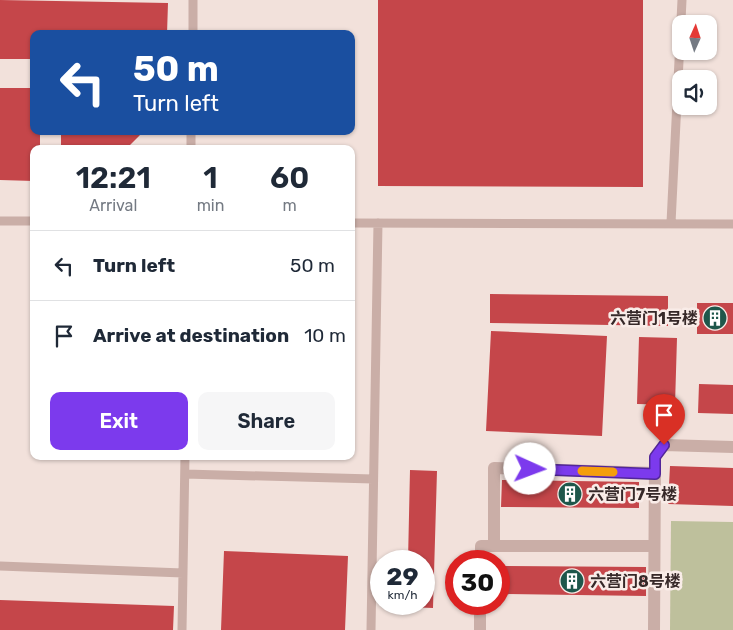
<!DOCTYPE html>
<meta charset="utf-8">
<style>
body{margin:0;font-family:Rubik,"Noto Sans SC",sans-serif;background:#f6f6f7;color:#1f2937;height:100vh;display:flex;flex-direction:column;font-size:19px;white-space:nowrap}
*{box-sizing:border-box;margin:0}
p{font-size:16px;color:#747a83}
.icon{flex:none;width:28px;height:28px;fill:none;stroke:currentColor;stroke-width:2;stroke-linecap:round;stroke-linejoin:round}
.map{position:relative;flex:1;overflow:hidden}
.sheet{position:absolute;left:30px;top:145px;width:325px;height:315px;display:flex;flex-direction:column;background:#fff;border-radius:10px;box-shadow:0 1px 4px #0004}
.sheet>*{flex:none}
.guide{position:absolute;left:30px;top:30px;width:325px;height:105px;border-radius:10px;box-shadow:0 1px 4px #0004;background:#1a4fa0;color:#fff;overflow:hidden}
.needle{width:32px;rotate:3deg}
.buttons{position:absolute;left:672px;top:15px;display:grid;gap:10px}
.buttons a{display:grid;place-items:center;width:45px;height:45px;border-radius:10px;background:#fff;box-shadow:0 1px 4px #0004;font-size:25px}
.speed{position:absolute;left:370px;top:550px;display:flex;gap:10px;font-size:25px;font-weight:700;text-align:center}
.speed>*{display:grid;place-content:center;width:65px;height:65px;border-radius:50%;background:#fff;box-shadow:0 1px 4px #0004;line-height:1}
.speed small{font-size:12px;font-weight:400}
.speed .limit{border:8px solid #d22;background:#fff;color:#111}
.pin{position:absolute;display:grid;place-items:center;width:42px;height:42px;color:#fff;margin:-51px -21px;border-radius:50% 50% 50% 0;rotate:-45deg;box-shadow:0 0 5px #0007}
.pin .icon{rotate:45deg}
.me{position:absolute;width:55px;margin:-28px;rotate:92deg;stroke-linejoin:round;filter:drop-shadow(0 0 4px #0008)}
.turn{display:flex;align-items:center;gap:18px;height:105px;padding:0 20px;font-size:22px}
.turn .icon{width:65px;height:65px;stroke-width:2.5}
.turn b{display:block;font-size:35px;line-height:42px}
.eta{display:flex;justify-content:space-evenly;align-items:center;height:85px;text-align:center}
.eta b{font-size:30px;font-weight:600;line-height:35px}
.button{display:flex;gap:10px;margin-top:auto;padding:10px 20px}
.button a{flex:1;height:58px;border-radius:10px;background:#7c3aed;color:#fff;font-size:20px;font-weight:600;line-height:58px;text-align:center}
.button a+a{background:#f6f6f7;color:#1f2937}
ul{padding:0;list-style:none}
li{display:flex;align-items:center;gap:15px;height:70px;padding:0 20px;border-top:1px solid #e0e1e3}
li div{flex:1}
li b{display:block;font-size:19px}
li em{font-style:normal}
.map>svg:first-child{display:block}
</style>
<div class="map">
<svg width="733" height="630" viewBox="0 0 733 630">
<rect width="100%" height="100%" fill="#f2e1db"/>
<path fill="#bec09c" d="M671,521L733,522V630H670Z"/>
<path fill="#c5464a" d="M0,0L168,3L167,34H34V59H0Z
M378,0H643V187L378,186Z
M0,88H34V131H40V149H34V181L0,180Z
M61,131H163V135H140L126,149H61Z
M490,294L668,296V326L490,323Z
M697,303H733V334H697Z
M491,331L607,336L602,436L486,431Z
M639,337L677,338L675,405L637,404Z
M699,384L733,385V414L698,413Z
M670,466L733,468V506L668,504Z
M410,470L437,471L433,608L407,607V604H424V561H408Z
M502,480L639,482V508L501,507Z
M224,551L348,556L345,630H221Z
M499,566L646,567V596L499,594Z
M0,600L174,606L173,630H0Z"/>
<g fill="none" stroke-linecap="round" stroke-linejoin="round">
<path stroke="#caaea7" stroke-width="9" d="M193,34V0
M191,149V131
M0,221H34
M351,223L733,224
M671,223L682,0
M185,474L373,479
M0,566L183,573
M182,630L185,456
M371,630L378,223"/>
<path stroke="#caaea7" stroke-width="12" d="M494,546V468L655,473
M481,561V546H653
M480,630V604
M654,630L655,457L664,445L733,447"/>
</g>
<g fill="none" stroke-linecap="round" stroke-linejoin="round">
<defs>
<path id="route" d="M530,469L655,474V457L664,445"/>
</defs>
<use href="#route" stroke="#51269a" stroke-width="12"/>
<use href="#route" stroke="#7c3aed" stroke-width="9"/>
<path stroke="#f59e0b" stroke-width="9" d="M582,471L613,472"/>
</g>
<defs>
<symbol id="building-disc" viewBox="-11 -11 22 22"><circle r="9.5" fill="#1e574b" stroke="#f9ece8"/><path d="M-4-6H4V6H1V3H-1V6H-4ZM-2.5-4.3h1.7v1.8h-1.7ZM.8-4.3h1.7v1.8H.8ZM-2.5-1h1.7V.8h-1.7ZM.8-1h1.7V.8H.8Z" fill="#fff"/></symbol>
</defs>
<g fill-rule="evenodd">
<use href="#building-disc" x="701" y="304" width="28" height="28"/>
<use href="#building-disc" x="556" y="480" width="28" height="28"/>
<use href="#building-disc" x="558" y="567" width="28" height="28"/>
</g>
<g text-anchor="middle" dominant-baseline="central" stroke-width="5" stroke-linejoin="round" paint-order="stroke">
<g font-size="16" font-weight="bold" fill="#362828" stroke="#f9ece8" text-anchor="start">
<text x="698" y="318" text-anchor="end">六营门1号楼</text>
<text x="588" y="494">六营门7号楼</text>
<text x="590" y="581">六营门8号楼</text>
</g>
</g>
</svg>
<div class="buttons">
<a><svg class="needle" viewBox="-14 -14 28 28"><path d="M0-13l5 13h-10z" fill="#e53935"/><path d="M0 13l5-13h-10z" fill="#747a83"/></svg></a>
<a><svg class="icon" aria-label="sound" viewBox="0 0 24 24"><path d="M4 9h4l5-4v14l-5-4H4zM17 9q2 3 0 6"/></svg></a>
</div>
<div class="speed"><div>29<small>km/h</small></div><div class="limit">30</div></div>
<div class="pin" style="left:664px;top:445px;background:#d93025"><svg class="icon" aria-label="arrive" viewBox="0 0 24 24"><path d="M6 21V4h12l-3 4 3 4H6"/></svg></div>
<svg class="me" style="left:530px;top:469px" viewBox="-20 -20 40 40"><circle r="19" fill="#fff"/><path d="M0-13L10 11 0 6-10 11z" fill="#7c3aed"/></svg>
<div class="guide">
<div class="turn"><svg class="icon" aria-label="left" viewBox="0 0 24 24"><path d="M17 20v-9H6M10 6l-5 5 5 5"/></svg><div><b>50 m</b>Turn left</div></div>
</div>
<section class="sheet">
<div class="eta">
<div><b>12:21</b><p>Arrival</p></div>
<div><b>1</b><p>min</p></div>
<div><b>60</b><p>m</p></div>
</div>
<ul>
<li><svg class="icon" aria-label="left" viewBox="0 0 24 24"><path d="M17 20v-9H6M10 6l-5 5 5 5"/></svg><div><b>Turn left</b></div><em>50 m</em></li>
<li><svg class="icon" aria-label="arrive" viewBox="0 0 24 24"><path d="M6 21V4h12l-3 4 3 4H6"/></svg><div><b>Arrive at destination</b></div><em>10 m</em></li>
</ul>
<div class="button"><a>Exit</a><a>Share</a></div>
</section>
</div>
